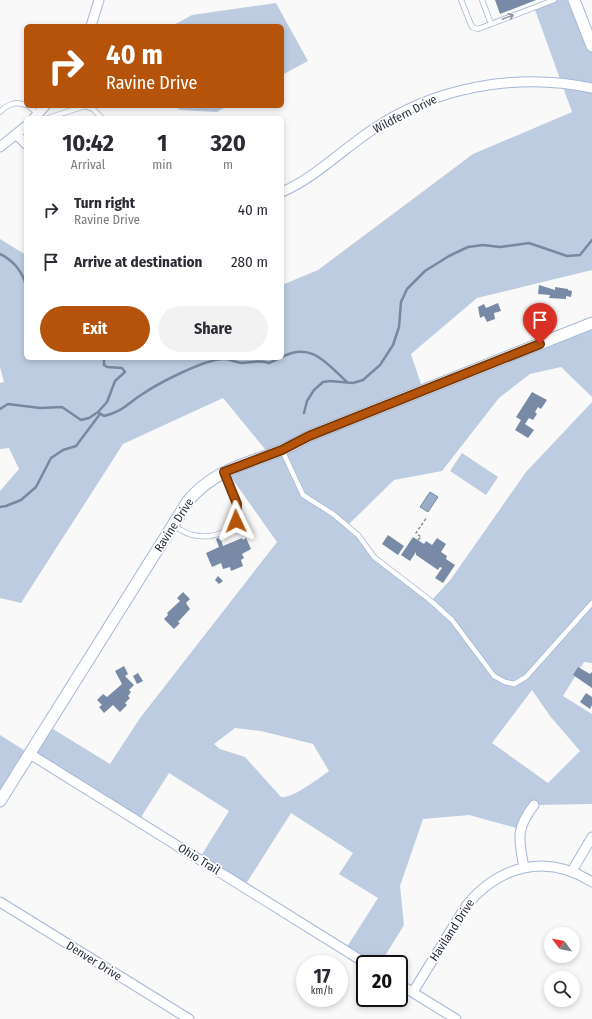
<!DOCTYPE html>
<style>
body{margin:0;font-family:"Fira Sans Condensed",sans-serif;background:#f2f2f3;color:#2b2b33;height:100vh;display:flex;flex-direction:column;font-size:15px;white-space:nowrap}
*{box-sizing:border-box;margin:0}
p{font-size:13px;color:#7c7c81}
.icon{flex:none;width:22px;height:22px;fill:none;stroke:currentColor;stroke-width:2;stroke-linecap:round;stroke-linejoin:round}
.map{position:relative;flex:1;overflow:hidden}
.side{position:absolute;left:24px;top:116px;width:260px;height:244px;display:flex;flex-direction:column;background:#fff;border-radius:6px;box-shadow:0 2px 6px #0003}
.side>*{flex:none}
.banner{position:absolute;left:24px;top:24px;width:260px;height:84px;border-radius:6px;box-shadow:0 2px 6px #0003;background:#b45309;color:#fff;overflow:hidden}
.needle{width:26px;rotate:302deg}
.tools{position:absolute;left:544px;top:927px;display:grid;gap:8px}
.tools a{display:grid;place-items:center;width:36px;height:36px;border-radius:50%;background:#fff;box-shadow:0 2px 6px #0003;font-size:20px}
.speed{position:absolute;left:296px;top:955px;display:flex;gap:8px;font-size:20px;font-weight:700;text-align:center}
.speed>*{display:grid;place-content:center;width:52px;height:52px;border-radius:50%;background:#fff;box-shadow:0 2px 6px #0003;line-height:1}
.speed small{font-size:10px;font-weight:400}
.speed .limit{border:2px solid #111;border-radius:6px;background:#fff;color:#111}
.pin{position:absolute;display:grid;place-items:center;width:34px;height:34px;color:#fff;margin:-41px -17px;border-radius:50% 50% 50% 0;rotate:-45deg;box-shadow:0 0 4px #0007}
.pin .icon{rotate:45deg}
.me{position:absolute;width:44px;margin:-22px;rotate:358deg;stroke-linejoin:round;filter:drop-shadow(0 0 3px #0008)}
.turn{display:flex;align-items:center;gap:14px;height:84px;padding:0 16px;font-size:18px}
.turn .icon{width:52px;height:52px;stroke-width:2.5}
.turn b{display:block;font-size:28px;line-height:34px}
.eta{display:flex;justify-content:space-evenly;align-items:center;height:68px;text-align:center}
.eta b{font-size:24px;font-weight:700;line-height:28px}
.primary-button{display:flex;gap:8px;margin-top:auto;padding:8px 16px}
.primary-button a{flex:1;height:46px;border-radius:24px;background:#b45309;color:#fff;font-size:16px;font-weight:700;line-height:46px;text-align:center}
.primary-button a+a{background:#f2f2f3;color:#2b2b33}
ul{padding:0;list-style:none}
li{display:flex;align-items:center;gap:12px;height:52px;padding:0 16px}
li div{flex:1}
li b{display:block;font-size:15px}
li em{font-style:normal}
.map>svg:first-child{display:block}
</style>
<div class="map">
<svg width="592" height="1019" viewBox="0 0 592 1019">
<rect width="100%" height="100%" fill="#f9f9f9"/>
<path fill="#becce1" fill-rule="evenodd" d="M554,0H574L592,46V270L477,298L411,354L423,390L592,323V397L561,367L530,374L499,398L442,471L394,480L347,526L374,557L431,601L451,579L526,472L592,402V663L584,662L563,696L592,714V804L534,805L520,829L469,815L423,819L400,886L404,925L380,964H367L345,950L378,898L339,874L353,853L291,813L244,887L199,859L229,811L169,773L138,822L31,754L0,801V735L30,754L48,726L110,764L140,718L277,542L226,470L269,454L223,398L123,444L21,603L0,598V491L19,469L9,448L0,449V383L4,382L0,367V239L26,255V358H282V285L318,270L473,154L572,112L534,7ZM532,690L550,716L580,751L548,783L492,743ZM235,728L261,731L313,744L329,771C319,778 292,799 281,797L245,757L220,749L214,744Z
M276,3L308,61L282,75V26H172L192,15Z
M174,106H227L217,112L180,110Z
M462,453L498,477L486,495L450,471Z"/>
<path fill="#9aadc9" stroke="#78889e" d="M430,492L438,497L428,512L420,507Z"/>
<g fill="none" stroke-linecap="round" stroke-linejoin="round">
<path stroke="#78889e" stroke-width="2.5" d="M0,254C13,260 23,272 26,286
M282,357C312,341 327,364 347,382
M0,409L8,404L40,408L62,407L81,420L89,418L98,412L104,416C122,412 127,404 141,395C157,384 206,358 225,359C231,359 236,363 242,363C253,362 259,360 269,363L280,358
M98,412L107,402L115,381L125,372L122,368L107,367L104,365V358
M304,413L307,401L314,390L323,382L330,381L353,383L363,380L380,365L393,345L399,327L401,302L407,289L425,271L449,256L468,247L483,245L500,247L529,243L567,256L580,255L592,240
M0,507L6,506L21,500L36,487L51,458L63,450L76,446L100,414"/>
</g>
<path fill="#788aa6" d="M495,0H536L500,14Z
M539,285L555,290V287L568,289V290L572,291L571,297L566,296V299L549,298L550,295L538,294Z
M498,303L501,311L494,313L495,319L487,322L484,316L480,318L478,307L484,304L486,308Z
M532,392L547,400L541,409L538,407L535,412L537,414L533,420L529,418L525,424L534,430L528,438L515,430L521,420L516,417Z
M388,535L404,546L398,555L382,544Z
M220,537L223,546L242,538L243,540L246,538L251,549L242,554L244,558L241,560L243,566L231,571L230,567L223,569L221,563L212,567L206,553L219,547L216,539Z
M413,537L424,544L426,541L432,545L437,538L446,544L441,552L447,556L446,559L455,565L443,583L435,578L442,568L440,567L438,570L416,555V552L410,561L401,555Z
M218,576L223,581L219,584L215,580Z
M183,592L190,599L186,603L190,609L178,622L180,623L174,629L164,619L168,615L167,613L180,601L177,598Z
M124,666L128,674L125,676L134,685L129,690L131,692L128,696L130,698L125,703L127,705L120,712L113,705L104,713L99,707L102,705L97,700L103,694L107,697L122,684L115,671Z
M578,667L590,674L592,672V688L573,675Z
M138,673L143,681L137,684L133,676Z
M586,693L592,697V705L590,709L580,702Z"/>
<g fill="none" stroke-linecap="round" stroke-linejoin="round">
<defs>
<path id="service" d="M461,0L472,27L478,29L554,0
M482,0L491,24
M29,106L38,114
M0,112C8,104 15,101 26,105
M48,118L85,106L93,109L102,118
M282,450L303,495L333,514L358,535L374,557L431,601L452,620L494,676L505,682L514,684L526,677L592,603
M173,525C179,529 186,534 193,535C214,540 243,530 237,504C235,493 228,482 224,472"/>
<path id="minor" d="M91,26L99,0
M34,118L45,106
M16,134L26,144
M0,147L26,126
M282,192C314,178 340,152 369,132C433,87 516,72 592,88
M30,754L367,964
M524,868C519,839 515,830 534,805
M572,871L592,837
M0,902L189,1019
M399,984L456,1019
M413,992L466,906C499,865 547,853 592,882"/>
<path id="tertiary" d="M574,0L592,46
M0,801L188,501C215,469 245,465 282,450C291,446 300,441 309,436L592,323"/>
</defs>
<use href="#service" stroke="#a5b8d6" stroke-width="6"/>
<use href="#minor" stroke="#a5b8d6" stroke-width="11"/>
<use href="#tertiary" stroke="#a5b8d6" stroke-width="13"/>
<path stroke="#878b91" stroke-width="1.5" stroke-dasharray="3 2" stroke-linecap="butt" d="M418,540L421,537L416,533L427,517"/>
<use href="#service" stroke="#fff" stroke-width="4.5"/>
<use href="#minor" stroke="#fff" stroke-width="9"/>
<use href="#tertiary" stroke="#fff" stroke-width="11"/>
</g>
<defs><path id="oneway-shaft" d="M-6 0H5M1.5-3L5.5 0L1.5 3" fill="none" stroke-width="1.6" stroke-linecap="round" stroke-linejoin="round"/></defs>
<use stroke="#94989d" href="#oneway-shaft" transform="translate(508 17) rotate(-21)"/>
<g fill="none" stroke-linecap="round" stroke-linejoin="round">
<defs>
<path id="route" d="M236,521L237,504L224,472L282,450L309,436L540,344"/>
</defs>
<use href="#route" stroke="#753606" stroke-width="10"/>
<use href="#route" stroke="#b45309" stroke-width="7"/>
</g>
<g text-anchor="middle" dominant-baseline="central" stroke-width="3.5" stroke-linejoin="round" paint-order="stroke">
<g font-size="12" fill="#28303b" stroke="#fff">
<text transform="translate(405 114) rotate(-27)">Wildfern Drive</text>
<text transform="translate(174 525) rotate(-57)">Ravine Drive</text>
<text transform="translate(199 859) rotate(32)">Ohio Trail</text>
<text transform="translate(452 930) rotate(-57)">Haviland Drive</text>
<text transform="translate(94 961) rotate(32)">Denver Drive</text>
</g>
</g>
</svg>
<div class="tools">
<a><svg class="needle" viewBox="-14 -14 28 28"><path d="M0-13l5 13h-10z" fill="#e53935"/><path d="M0 13l5-13h-10z" fill="#7c7c81"/></svg></a>
<a><svg class="icon" aria-label="search" viewBox="0 0 24 24"><circle cx="10" cy="10" r="6"/><path d="M15 15l6 6"/></svg></a>
</div>
<div class="speed"><div>17<small>km/h</small></div><div class="limit">20</div></div>
<div class="pin" style="left:540px;top:344px;background:#d93025"><svg class="icon" aria-label="arrive" viewBox="0 0 24 24"><path d="M6 21V4h12l-3 4 3 4H6"/></svg></div>
<svg class="me" style="left:236px;top:521px" viewBox="-20 -20 40 40"><path d="M0-17L14 15 0 8-14 15z" fill="#b45309" stroke="#fff" stroke-width="4"/></svg>
<div class="banner">
<div class="turn"><svg class="icon" aria-label="right" viewBox="0 0 24 24"><path d="M7 20v-9h11M14 6l5 5-5 5"/></svg><div><b>40 m</b>Ravine Drive</div></div>
</div>
<section class="side">
<div class="eta">
<div><b>10:42</b><p>Arrival</p></div>
<div><b>1</b><p>min</p></div>
<div><b>320</b><p>m</p></div>
</div>
<ul>
<li><svg class="icon" aria-label="right" viewBox="0 0 24 24"><path d="M7 20v-9h11M14 6l5 5-5 5"/></svg><div><b>Turn right</b><p>Ravine Drive</p></div><em>40 m</em></li>
<li><svg class="icon" aria-label="arrive" viewBox="0 0 24 24"><path d="M6 21V4h12l-3 4 3 4H6"/></svg><div><b>Arrive at destination</b></div><em>280 m</em></li>
</ul>
<div class="primary-button"><a>Exit</a><a>Share</a></div>
</section>
</div>
